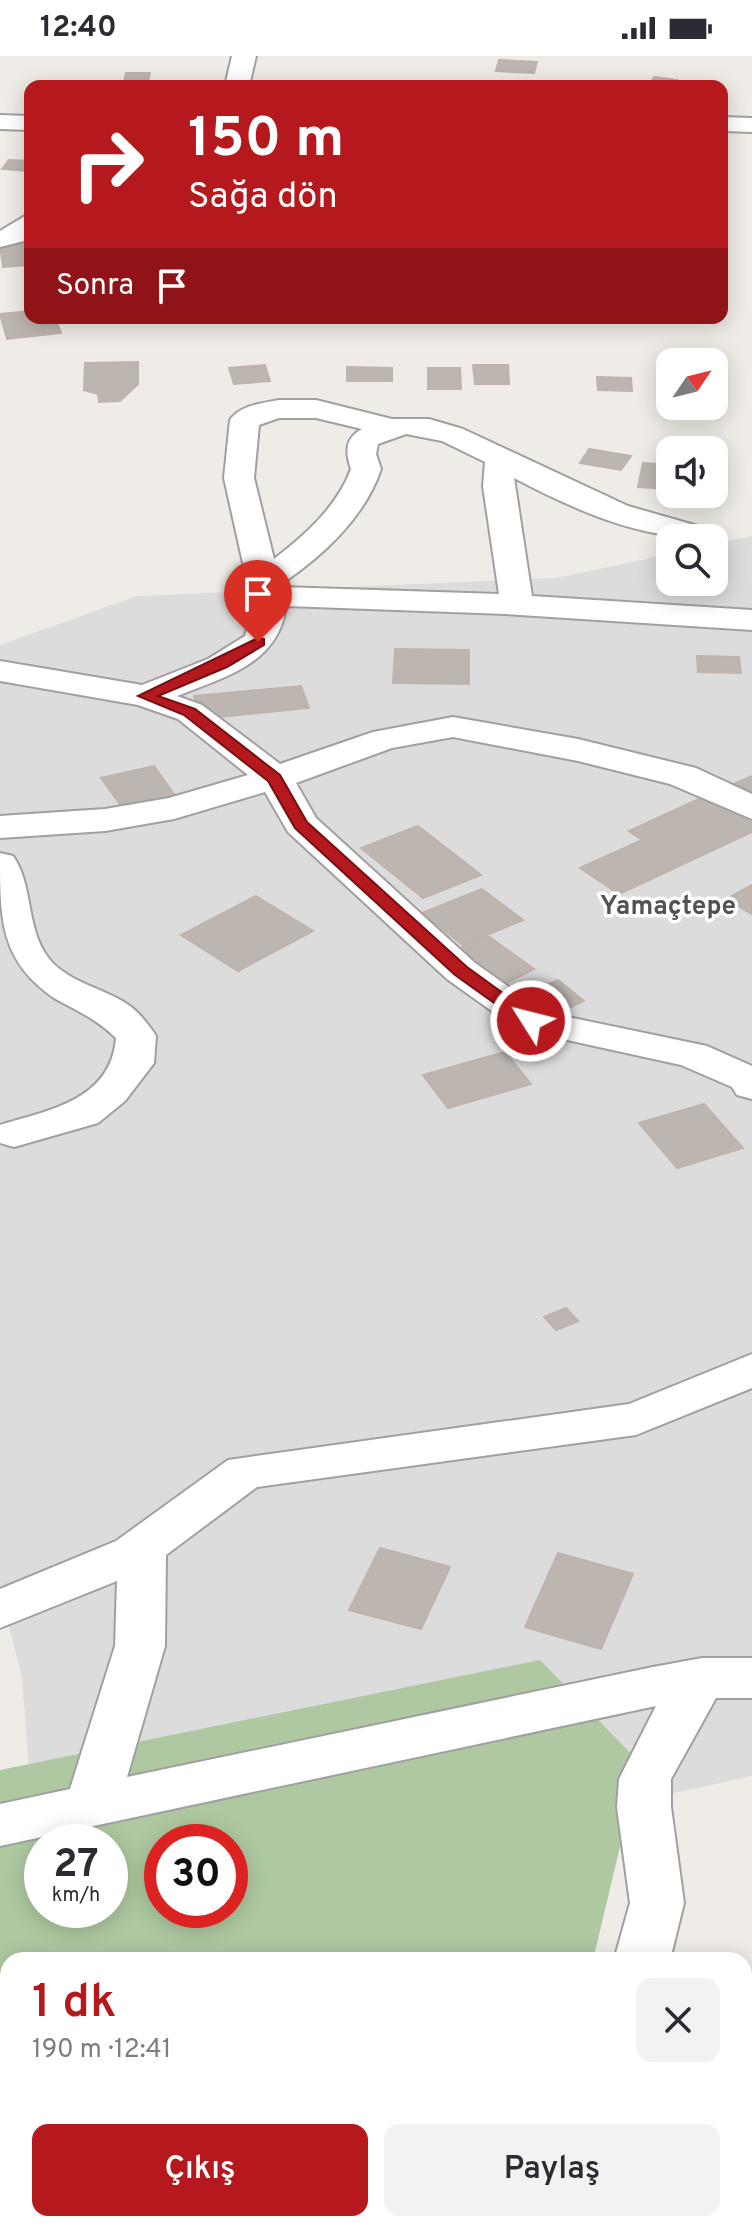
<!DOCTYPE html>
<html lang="tr">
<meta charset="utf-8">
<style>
body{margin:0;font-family:Overpass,sans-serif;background:#f2f2f3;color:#2b2b33;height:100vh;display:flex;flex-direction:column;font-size:30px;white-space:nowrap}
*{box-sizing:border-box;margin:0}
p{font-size:26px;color:#7c7c81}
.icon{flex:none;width:44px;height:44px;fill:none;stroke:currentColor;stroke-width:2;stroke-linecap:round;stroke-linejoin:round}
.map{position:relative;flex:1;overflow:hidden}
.details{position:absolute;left:0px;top:1896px;width:752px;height:280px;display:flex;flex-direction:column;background:#fff;border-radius:24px 24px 0 0;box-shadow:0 4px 20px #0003}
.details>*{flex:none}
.top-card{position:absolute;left:24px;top:24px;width:704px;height:244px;border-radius:16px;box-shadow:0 4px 20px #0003;background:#b5191d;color:#fff;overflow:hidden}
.needle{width:52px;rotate:55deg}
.controls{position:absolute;left:656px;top:292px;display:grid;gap:16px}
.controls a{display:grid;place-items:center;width:72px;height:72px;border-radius:16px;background:#fff;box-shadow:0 4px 20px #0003;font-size:40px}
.speed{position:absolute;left:24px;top:1768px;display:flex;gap:16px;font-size:40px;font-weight:700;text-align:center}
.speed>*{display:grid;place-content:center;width:104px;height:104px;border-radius:50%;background:#fff;box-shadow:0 4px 20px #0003;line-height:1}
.speed small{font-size:20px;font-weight:400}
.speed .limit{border:12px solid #d22;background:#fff;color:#111}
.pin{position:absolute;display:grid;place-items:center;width:68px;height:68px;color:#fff;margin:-82px -34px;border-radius:50% 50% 50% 0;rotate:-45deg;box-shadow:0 0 8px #0007}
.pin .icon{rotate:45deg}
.me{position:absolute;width:88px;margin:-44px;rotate:306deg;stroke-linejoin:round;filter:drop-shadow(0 0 6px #0008)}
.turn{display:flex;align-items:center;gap:28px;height:168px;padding:0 32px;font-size:36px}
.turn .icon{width:104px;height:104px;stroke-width:2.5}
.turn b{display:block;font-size:56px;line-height:68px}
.then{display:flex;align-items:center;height:76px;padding:0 32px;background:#0003;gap:16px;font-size:30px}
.round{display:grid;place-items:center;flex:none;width:84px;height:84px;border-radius:16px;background:#f2f2f3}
.headline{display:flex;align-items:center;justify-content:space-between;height:136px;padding:0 32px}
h1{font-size:48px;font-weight:600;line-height:60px;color:#b5191d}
.primary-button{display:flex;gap:16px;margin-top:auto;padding:16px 32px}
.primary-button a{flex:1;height:92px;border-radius:16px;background:#b5191d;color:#fff;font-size:32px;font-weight:600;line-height:92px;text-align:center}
.primary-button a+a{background:#f2f2f3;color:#2b2b33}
.status{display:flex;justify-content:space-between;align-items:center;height:56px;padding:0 40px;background:#fff;direction:ltr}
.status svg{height:22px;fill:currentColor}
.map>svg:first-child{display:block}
</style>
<div class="status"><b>12:40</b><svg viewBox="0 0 49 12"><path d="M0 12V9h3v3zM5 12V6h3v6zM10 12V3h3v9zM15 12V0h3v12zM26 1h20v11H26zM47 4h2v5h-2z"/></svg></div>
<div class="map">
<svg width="752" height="2176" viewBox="0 0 752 2176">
<rect width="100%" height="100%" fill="#efece7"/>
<path fill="#dddcdc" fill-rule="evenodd" d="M752,480V1720L230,1834V1786H162V1849L41,1875L22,1621L0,1535V589L137,540L556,522L670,498V526H714V488ZM42,1786H110V1854H42Z"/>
<path fill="#aec9a1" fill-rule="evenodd" d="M540,1604L640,1707L593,1904H8V2168H498L495,2176H0V1714ZM42,1786H110V1854H42ZM162,1786H230V1854H162Z"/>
<path fill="#bcb5b0" stroke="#bfb3ab" stroke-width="2" d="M499,4L537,6L534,17L496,15Z
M126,17H150L148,26H124Z
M654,21L677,24L673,30H648Z
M9,104L30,105V115L2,113Z
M30,186V209L3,211L0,189Z
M30,255V262H55L61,277L7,283L0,258Z
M138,306V328L120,345L99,346L98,338L84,334L85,307Z
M265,309L270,325L234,328L229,312Z
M473,309H508L509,328H475Z
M347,311L392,312V325H347Z
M428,312H460L461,333H428Z
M597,321L631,322L632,335L598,334Z
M690,350L714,351L715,361L691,360Z
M589,393L631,400L621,414L580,407Z
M643,407L670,409V433L638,431Z
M395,593L469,594V628L393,627Z
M697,600L739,601L741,617L698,616Z
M301,630L309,652L200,663L194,640Z
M154,710L177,742L124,754L101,722Z
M752,720V745L729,730Z
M708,739L752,767V776L619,838L580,812L642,784L629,775Z
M418,770L481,819L423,842L361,792Z
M752,829V858L726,843Z
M482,833L523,864L463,889L422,857Z
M256,840L313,875L238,915L181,879Z
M487,879L534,913L500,930L455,895Z
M558,924L584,945L546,962L520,941Z
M505,996L531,1028L448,1052L423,1019Z
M704,1048L743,1092L677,1112L639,1067Z
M566,1252L578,1265L556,1274L544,1261Z
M380,1492L450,1511L421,1573L349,1554Z
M558,1497L633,1518L601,1593L525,1571Z"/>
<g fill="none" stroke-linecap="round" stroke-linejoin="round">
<defs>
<path id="minor" d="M232,0H256L249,30H225Z
M0,59L30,60V74L0,73Z
M722,61L752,62V76L722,75Z
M30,157V179L24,185L0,191V175Z
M279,344H316L392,363H429L463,373L628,450L698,470L704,482C637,482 573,453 514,422L532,540L752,554V574L505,558L286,550C279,608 224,621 177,640L202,649L280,708L373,676L453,661L578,683L696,712L752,738V763L670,728L578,705L453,681L392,692L296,727L316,762L475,907L544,956L707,990L752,1010V1043L737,1039L732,1031L681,1009L517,973L447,923L288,776L265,736L174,763L105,775L0,782V760L105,753L169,742L248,719L178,663L138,649L0,625V605L142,629L208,603L245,580L255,540L247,525L224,422L230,364C240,349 263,347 279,344ZM279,362H316L362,373C345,382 345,396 351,413C337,451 305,479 274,503L254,422L259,369ZM406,378L442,385L485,406L483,430L499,538L282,531L281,528C322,501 365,461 381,413L376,398L378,388Z
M0,797L13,800C33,828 26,871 47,900C64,925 103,932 127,948C138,955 149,969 156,980L154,1007L125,1045L98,1067L14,1091L0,1087V1069C50,1054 111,1044 116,982C97,963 77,955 54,942C0,904 0,864 0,797Z
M752,1298V1332L636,1379L257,1431L166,1499L165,1590L127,1721L653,1611L702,1602H752V1642H716L671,1723V1751L684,1847L670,1904H614L630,1847L617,1751L619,1723L656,1650L0,1790V1748L70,1733L115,1590L117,1525L0,1572V1533L116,1485L228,1404L629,1348Z
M489,2168H551L547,2176H486Z"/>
</defs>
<use href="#minor" stroke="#a0a0a0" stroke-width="4"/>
<use href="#minor" fill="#fff" fill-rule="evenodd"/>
</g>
<path fill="#b5191d" stroke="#761013" stroke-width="2" d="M258,582L264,583V589L227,611L158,640L195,653L280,719L307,766L467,911L537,962V969H525L455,919L295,772L268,725L184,659L138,640Z"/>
<g text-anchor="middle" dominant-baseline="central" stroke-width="7" stroke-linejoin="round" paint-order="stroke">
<g font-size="26" font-weight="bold" fill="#525252" stroke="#fff">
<text x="668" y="851">Yamaçtepe</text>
</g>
</g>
</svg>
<div class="controls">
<a><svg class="needle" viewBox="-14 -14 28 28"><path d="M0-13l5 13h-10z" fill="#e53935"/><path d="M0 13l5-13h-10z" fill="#7c7c81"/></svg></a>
<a><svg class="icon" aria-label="sound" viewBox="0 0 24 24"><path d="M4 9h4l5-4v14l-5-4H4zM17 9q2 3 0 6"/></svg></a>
<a><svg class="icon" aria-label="search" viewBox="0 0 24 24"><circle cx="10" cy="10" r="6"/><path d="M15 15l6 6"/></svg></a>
</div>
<div class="speed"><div>27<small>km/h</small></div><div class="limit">30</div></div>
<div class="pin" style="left:258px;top:586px;background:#d93025"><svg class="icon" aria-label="arrive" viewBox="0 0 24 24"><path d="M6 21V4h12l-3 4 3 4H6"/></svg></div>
<svg class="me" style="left:531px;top:965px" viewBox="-20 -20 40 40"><circle r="17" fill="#b5191d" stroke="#fff" stroke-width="3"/><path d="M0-11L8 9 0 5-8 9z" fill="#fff"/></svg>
<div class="top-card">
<div class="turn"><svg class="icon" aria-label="right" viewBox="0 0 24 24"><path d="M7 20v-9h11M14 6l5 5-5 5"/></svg><div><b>150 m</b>Sağa dön</div></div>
<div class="then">Sonra<svg class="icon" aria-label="arrive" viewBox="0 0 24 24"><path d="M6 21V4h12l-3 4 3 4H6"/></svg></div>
</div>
<section class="details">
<div class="headline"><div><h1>1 dk</h1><p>190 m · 12:41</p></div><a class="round"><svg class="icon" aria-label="close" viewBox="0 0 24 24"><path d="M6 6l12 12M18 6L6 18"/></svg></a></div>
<div class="primary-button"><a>Çıkış</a><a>Paylaş</a></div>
</section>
</div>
